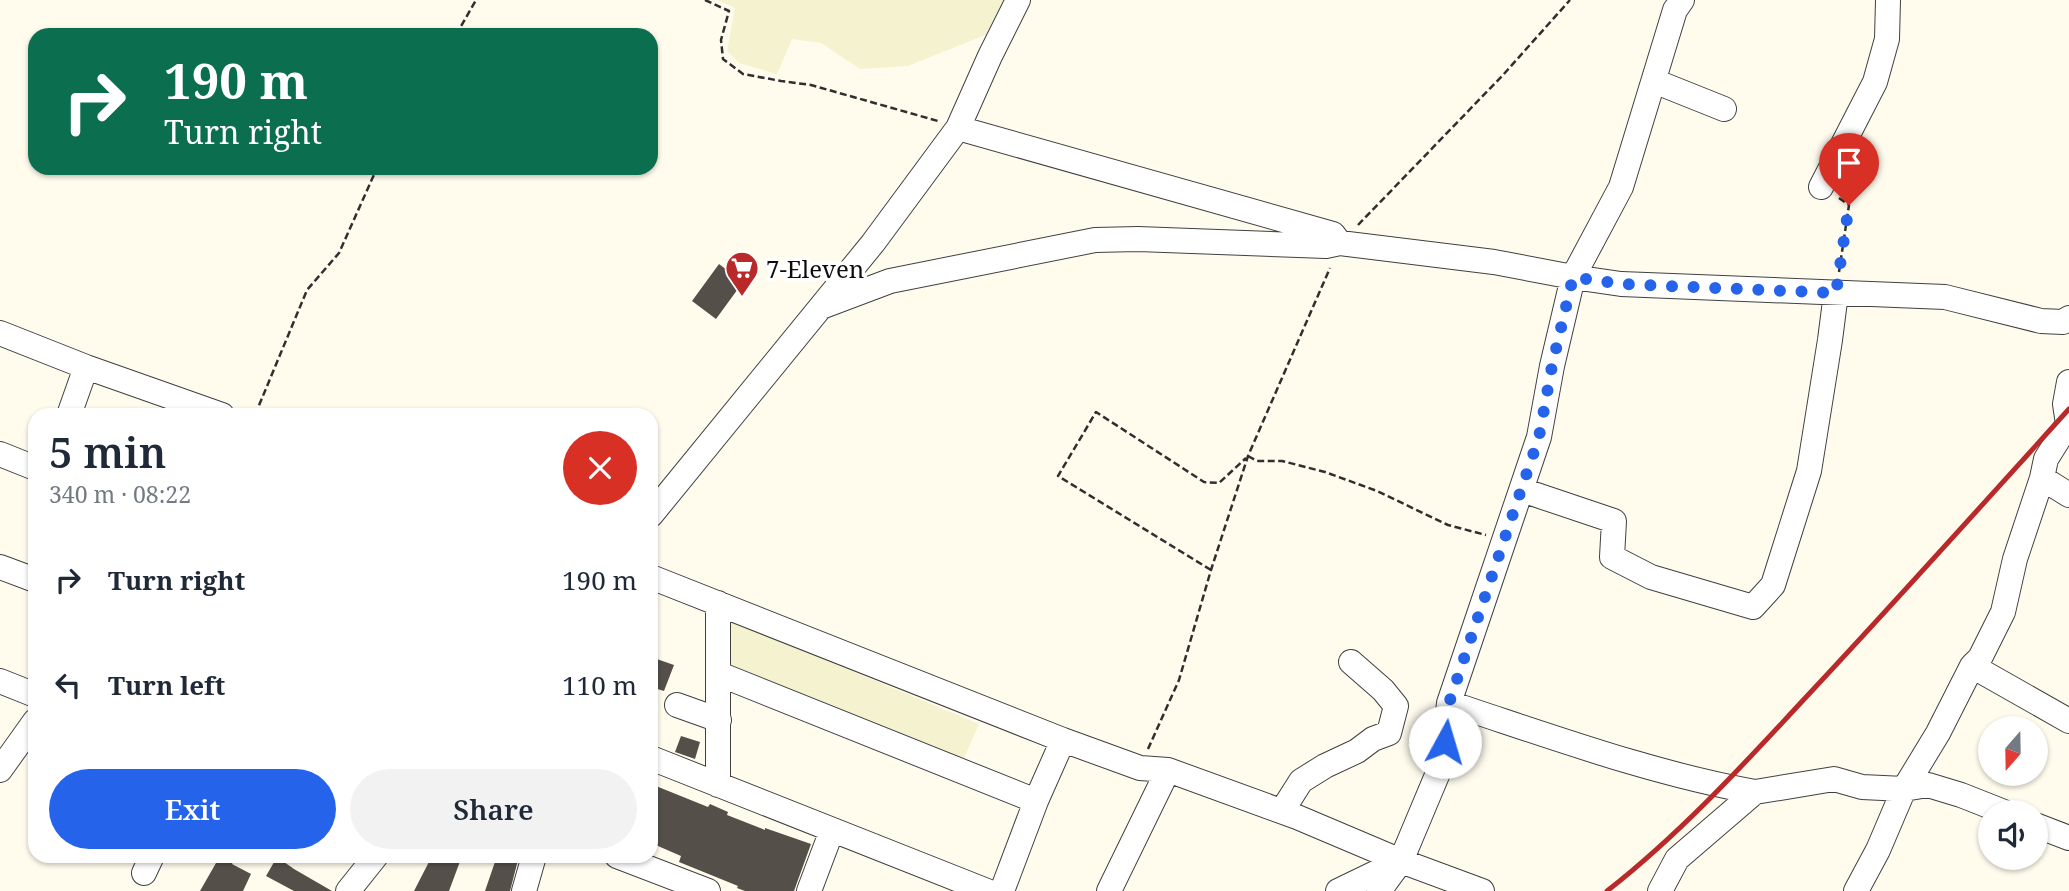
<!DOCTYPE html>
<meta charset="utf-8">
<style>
body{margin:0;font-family:"Noto Serif",serif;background:#f2f2f3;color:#1f2937;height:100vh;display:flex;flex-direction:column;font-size:26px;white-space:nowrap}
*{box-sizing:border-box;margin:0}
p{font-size:23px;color:#747a83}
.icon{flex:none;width:38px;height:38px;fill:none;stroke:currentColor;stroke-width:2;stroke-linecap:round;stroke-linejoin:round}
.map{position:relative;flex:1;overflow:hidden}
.drawer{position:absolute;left:28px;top:408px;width:630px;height:455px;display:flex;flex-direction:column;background:#fff;border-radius:21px;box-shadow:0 2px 5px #0004}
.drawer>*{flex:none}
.banner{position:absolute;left:28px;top:28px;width:630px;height:147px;border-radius:21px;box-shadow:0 2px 5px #0004;background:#0b6e4f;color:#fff;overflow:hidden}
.needle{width:46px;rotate:200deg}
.fabs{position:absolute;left:1978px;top:716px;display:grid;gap:14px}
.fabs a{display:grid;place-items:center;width:70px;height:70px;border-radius:50%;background:#fff;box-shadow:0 2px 5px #0004;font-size:35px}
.pin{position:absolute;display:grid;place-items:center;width:60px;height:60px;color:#fff;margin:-72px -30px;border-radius:50% 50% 50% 0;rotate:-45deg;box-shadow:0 0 7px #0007}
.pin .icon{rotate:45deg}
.me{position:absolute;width:77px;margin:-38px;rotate:6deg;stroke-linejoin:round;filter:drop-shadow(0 0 5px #0008)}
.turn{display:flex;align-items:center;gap:24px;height:147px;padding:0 21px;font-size:32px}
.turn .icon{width:91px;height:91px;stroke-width:2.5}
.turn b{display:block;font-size:49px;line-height:60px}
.round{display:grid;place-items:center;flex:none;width:74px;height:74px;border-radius:37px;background:#f2f2f3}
.head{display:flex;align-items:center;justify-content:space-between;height:119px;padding:0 21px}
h1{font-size:42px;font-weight:600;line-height:52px}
.action{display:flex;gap:14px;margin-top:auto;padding:14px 21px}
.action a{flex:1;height:80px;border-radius:42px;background:#2563eb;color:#fff;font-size:28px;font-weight:600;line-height:80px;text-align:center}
.action a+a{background:#f2f2f3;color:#1f2937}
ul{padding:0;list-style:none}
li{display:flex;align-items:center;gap:21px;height:105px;padding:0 21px}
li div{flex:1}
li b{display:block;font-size:26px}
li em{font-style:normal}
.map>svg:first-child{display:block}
</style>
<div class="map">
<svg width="2069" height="891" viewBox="0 0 2069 891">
<rect width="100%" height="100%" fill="#fffcee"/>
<path fill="#f4f2cf" d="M717,0H1009L993,32L908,66L860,69L821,43L792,39L777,74L739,63L727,51L735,8Z
M732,621L979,724L962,763L728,671L727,623Z"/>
<path fill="#554f4a" d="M719,264L743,282L716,319L692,301Z
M651,657L674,665L664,691L651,687Z
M681,736L700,742L695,759L675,752Z
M651,784L708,807L710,804L728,812L727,815L765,830V828L811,844L794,891H745L737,888L738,886L679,862L681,856L651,843Z
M220,856H236L232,864L251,874L243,891H200Z
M432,856H462L449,891H414Z
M497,856H519L510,891H485Z
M277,857L294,869L332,891H294L266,876Z"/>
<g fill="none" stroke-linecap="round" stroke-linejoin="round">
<defs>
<path id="minor" d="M1654,81L1724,109
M958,128L1333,234L1340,243
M1821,187L1875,82L1887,39L1888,0
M821,307L890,281L1095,240L1138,239L1326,246L1340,243L1494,262L1573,277L1621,284L1945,297L2041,321L2063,322L2069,318
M0,333L86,367L222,415
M69,415L86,367
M0,454L35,468
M2042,478L2069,495
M1522,490L1614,521L1612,557L1651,577L1753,607L1773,585L1809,471L1830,340L1836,293
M651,515L873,243L958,128L990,56L1018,0
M0,567L35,580
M651,577L1063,740L1140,768L1168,770L1297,817L1401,861L1482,891
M718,603V785
M1972,666L2069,721
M719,674L1036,801
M0,681L35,695
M1449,703C1550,736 1650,773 1755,792
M677,705L719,720
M651,758L987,891
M0,770L35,721
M1282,811L1301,781L1325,766L1357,751L1373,739L1389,733L1396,706L1383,690L1351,662
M2035,825L2069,838
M617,856L708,891
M144,873L152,856
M348,891L376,856
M524,891L534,856
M809,891L832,830
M1002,891L1036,801L1063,740
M1109,891L1168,770
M1338,891L1400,861
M1379,891L1401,861L1443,761L1449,703L1539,437L1552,366L1573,277L1621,187L1675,10L1682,0
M1660,891L1677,859L1755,792L1834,779L1862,787L1904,789L1928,785L1961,795L2004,812
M1856,891L1878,850L1904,789L1938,733L1972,666L1980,658L2003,612L2015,559L2042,478L2046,459L2068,424L2065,404L2069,382"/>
</defs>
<use href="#minor" stroke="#404040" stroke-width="26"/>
<path stroke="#2f2f2f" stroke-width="2.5" stroke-dasharray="7 3.5" stroke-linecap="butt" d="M705,0L729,11L721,40L723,59L743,74L781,81L811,85L938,121
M456,35L476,0
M1839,198L1849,205L1839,272
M1358,225L1503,75L1570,0
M255,415L307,290L339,253L377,168
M1248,456L1257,461H1282L1325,472L1377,491L1448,525L1486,535
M1211,570L1058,476L1096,412L1204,482L1219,483L1246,458
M1148,749L1179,680L1211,570L1248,456L1330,268"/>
<use href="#minor" stroke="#fff" stroke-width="24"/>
<path stroke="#b9292a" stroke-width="5" d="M1607,891C1680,834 1745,763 1808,695C1896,601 1982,505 2069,409"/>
</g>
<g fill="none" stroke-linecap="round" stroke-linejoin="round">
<path stroke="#2563eb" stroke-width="12" stroke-dasharray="0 21.6" d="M1445,742L1449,703L1539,437L1552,366L1573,277L1621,284L1836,293L1849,205"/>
</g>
<defs>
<symbol id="supermarket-pin" viewBox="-11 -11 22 30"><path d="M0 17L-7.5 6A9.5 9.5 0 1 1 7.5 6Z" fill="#b9292a" stroke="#fff"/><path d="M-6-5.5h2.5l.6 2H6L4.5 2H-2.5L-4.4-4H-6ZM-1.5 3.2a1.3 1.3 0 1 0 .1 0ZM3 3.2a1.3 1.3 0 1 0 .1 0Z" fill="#fff"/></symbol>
</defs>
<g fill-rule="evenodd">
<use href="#supermarket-pin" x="723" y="249" width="38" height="52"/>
</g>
<g text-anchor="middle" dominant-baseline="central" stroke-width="7" stroke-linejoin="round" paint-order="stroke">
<g font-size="24" fill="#0d0d0d" stroke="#fff" text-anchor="start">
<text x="766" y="268">7-Eleven</text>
</g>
</g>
</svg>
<div class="fabs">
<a><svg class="needle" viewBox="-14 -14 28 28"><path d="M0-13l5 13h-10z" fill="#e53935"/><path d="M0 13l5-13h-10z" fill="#747a83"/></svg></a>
<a><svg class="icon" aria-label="sound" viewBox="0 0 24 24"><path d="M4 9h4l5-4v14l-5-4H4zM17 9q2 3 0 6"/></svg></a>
</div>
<div class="pin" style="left:1849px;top:205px;background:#d93025"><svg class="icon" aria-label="arrive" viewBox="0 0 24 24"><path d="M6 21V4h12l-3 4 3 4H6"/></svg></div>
<svg class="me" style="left:1445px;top:742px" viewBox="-20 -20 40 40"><circle r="19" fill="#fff"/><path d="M0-13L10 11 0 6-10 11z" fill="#2563eb"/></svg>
<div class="banner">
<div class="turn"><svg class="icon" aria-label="right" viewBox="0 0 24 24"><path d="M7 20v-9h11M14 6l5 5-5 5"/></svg><div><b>190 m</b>Turn right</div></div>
</div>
<section class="drawer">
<div class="head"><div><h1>5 min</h1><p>340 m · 08:22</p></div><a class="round" style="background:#d93025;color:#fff"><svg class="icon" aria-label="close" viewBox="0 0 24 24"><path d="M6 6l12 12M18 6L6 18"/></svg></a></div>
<ul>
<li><svg class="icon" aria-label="right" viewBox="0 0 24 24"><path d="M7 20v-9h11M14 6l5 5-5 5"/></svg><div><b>Turn right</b></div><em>190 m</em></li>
<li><svg class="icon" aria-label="left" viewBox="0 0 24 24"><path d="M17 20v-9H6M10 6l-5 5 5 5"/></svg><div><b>Turn left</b></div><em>110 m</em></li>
</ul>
<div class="action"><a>Exit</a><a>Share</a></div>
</section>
</div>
